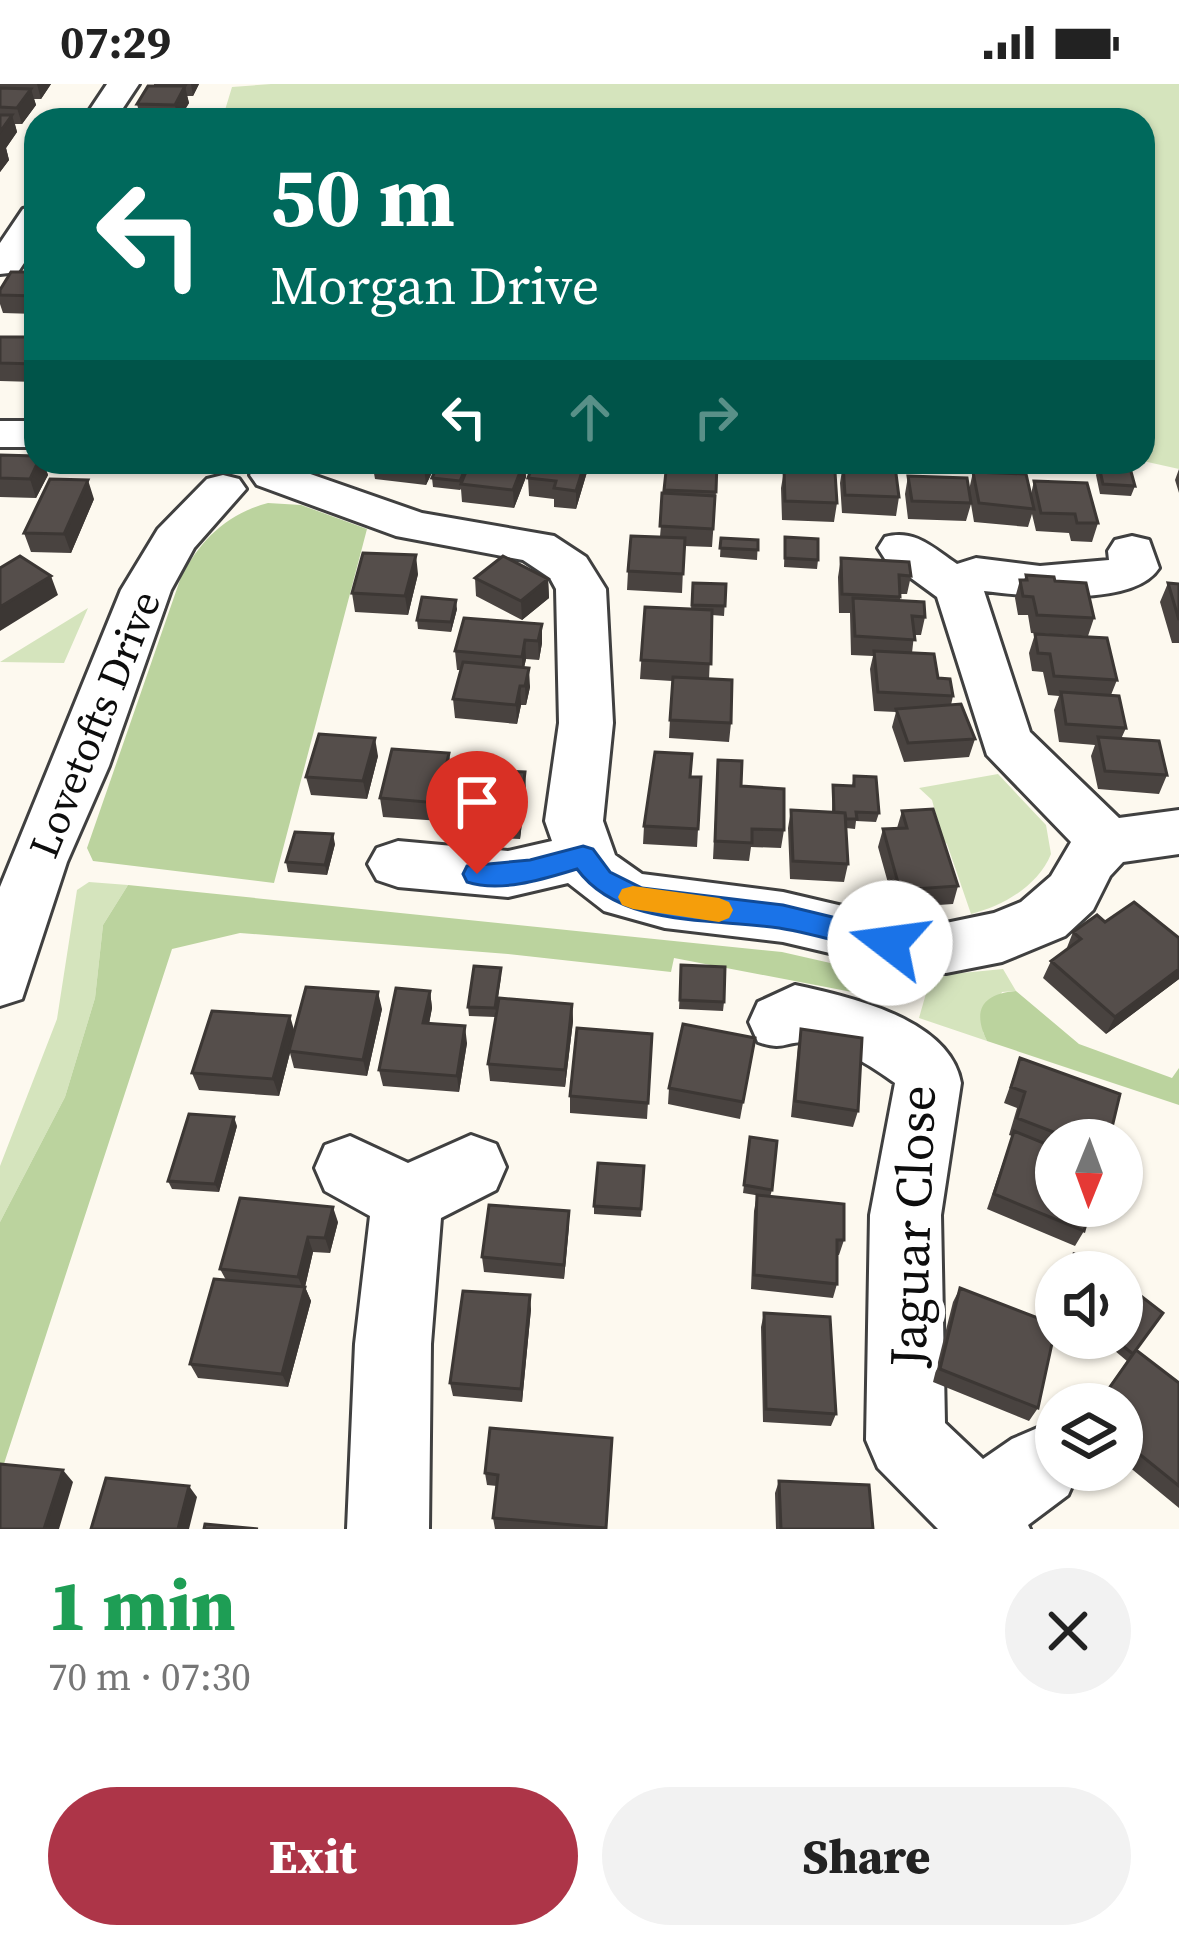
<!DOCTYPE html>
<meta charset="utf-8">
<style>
body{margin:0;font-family:"Source Serif 4",serif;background:#f2f2f2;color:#222;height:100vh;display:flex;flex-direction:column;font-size:45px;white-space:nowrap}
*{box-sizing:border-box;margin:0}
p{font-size:39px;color:#767676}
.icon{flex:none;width:66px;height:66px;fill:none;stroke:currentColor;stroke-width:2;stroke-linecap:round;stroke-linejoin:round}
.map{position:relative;height:1445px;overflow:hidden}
.panel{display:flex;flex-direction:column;background:#fff;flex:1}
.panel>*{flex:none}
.banner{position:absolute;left:24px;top:24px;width:1131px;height:366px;border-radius:36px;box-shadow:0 3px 9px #0004;background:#00695c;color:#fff;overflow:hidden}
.needle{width:78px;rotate:181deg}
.tools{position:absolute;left:1035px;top:1035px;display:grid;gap:24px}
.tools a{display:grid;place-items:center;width:108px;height:108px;border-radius:50%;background:#fff;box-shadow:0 3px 9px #0004;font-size:60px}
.pin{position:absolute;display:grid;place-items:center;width:102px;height:102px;color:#fff;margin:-123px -51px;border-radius:50% 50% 50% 0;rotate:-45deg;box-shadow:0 0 12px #0007}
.pin .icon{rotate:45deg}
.me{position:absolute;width:132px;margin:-66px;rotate:285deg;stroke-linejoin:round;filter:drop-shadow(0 0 9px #0008)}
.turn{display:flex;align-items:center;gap:42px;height:252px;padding:0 48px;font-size:54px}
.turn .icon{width:156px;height:156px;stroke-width:2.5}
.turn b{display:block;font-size:84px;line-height:102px}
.lanes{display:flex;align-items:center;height:114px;padding:0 48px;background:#0003;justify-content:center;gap:60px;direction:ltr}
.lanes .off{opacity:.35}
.round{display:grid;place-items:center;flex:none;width:126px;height:126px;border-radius:63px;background:#f2f2f2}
.summary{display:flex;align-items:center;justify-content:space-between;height:204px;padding:0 48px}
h1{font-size:72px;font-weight:800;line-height:90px;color:#1e9e55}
.action{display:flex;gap:24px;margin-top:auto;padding:24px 48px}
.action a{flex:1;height:138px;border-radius:72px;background:#ad3548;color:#fff;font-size:48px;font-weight:800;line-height:138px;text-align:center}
.action a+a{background:#f2f2f2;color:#222}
.status{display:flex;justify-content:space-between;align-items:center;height:84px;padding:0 60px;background:#fff;direction:ltr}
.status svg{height:33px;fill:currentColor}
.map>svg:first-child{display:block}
</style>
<div class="status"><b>07:29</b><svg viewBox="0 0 49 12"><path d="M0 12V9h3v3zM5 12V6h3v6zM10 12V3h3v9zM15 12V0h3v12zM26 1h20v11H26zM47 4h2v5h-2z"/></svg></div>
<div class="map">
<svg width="1179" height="1445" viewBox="0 0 1179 1445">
<rect width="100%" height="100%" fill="#fdf9ef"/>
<path fill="#d5e4bd" d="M271,0H1179V385L1143,377V36H222L232,3Z
M88,524L64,579L0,578Z
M998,690L1046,741L1051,770C1038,802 1003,822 971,830L947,760L935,749L939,742L932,716L919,704Z
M89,798L128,801L103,841L95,914L65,1013L0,1138V1082L57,935L77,806Z
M1003,885L1016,907L1002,908L983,948L987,957L919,934L931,892Z"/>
<path fill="#bbd39e" d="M268,419L301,421L367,445L274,799L93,777L87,764L181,493C201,455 227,430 268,419Z
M128,801L782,868L905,896L899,917L674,874L671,888L508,870L240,849L172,865L0,1392V1138L65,1013L95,914L103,841Z
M1016,907L1079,960L1172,994L1179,984V1021L987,957C972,926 982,910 1016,907Z"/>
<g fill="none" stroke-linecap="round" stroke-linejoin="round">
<defs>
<path id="minor" d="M107,0H139L115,36H83Z
M36,122V161L18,188L0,190V159L23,125Z
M0,337H36V363H0Z
M276,378L422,429L554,452L586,473L606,505L613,639L603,737L615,771L642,790L783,808L915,839H946L994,829L1021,818L1051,792L1071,758L987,671L937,513L885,475L878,464L885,453C915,445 932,463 957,480L976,474L1040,482L1109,476L1108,467L1115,456L1132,452L1149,456L1159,484C1134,524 1027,512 984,507L1030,648L1119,734L1179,726V770L1123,778L1110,792L1093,826L1065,852L1002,878L946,889H915L783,858L665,844L604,827L568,799L508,813L398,803L377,796L368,780L377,764L398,757L508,767L552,757L545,737L559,639L556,505L550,494L523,476L396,452L257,401L250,391L257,381Z
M223,391L239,395L246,405L194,464L171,506L109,682L67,778L22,915L0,922V803L121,506L158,445L207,395Z
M795,901C850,913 950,935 961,999L941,1131L945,1339L983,1375L1012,1355L1040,1343L1056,1350V1386H1079L1068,1411L1028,1441L1030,1445H938L878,1384L866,1356L870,1131L895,999C873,983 833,957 805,958C783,958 784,967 758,958L749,938L758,918Z
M471,1051L496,1060L506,1083L496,1106L441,1134L431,1260L429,1445H347L355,1260L370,1132L325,1107L315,1084L325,1061L350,1052L408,1079Z"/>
</defs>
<use href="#minor" stroke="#404040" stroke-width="6"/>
<use href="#minor" fill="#fff" fill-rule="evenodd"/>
</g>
<path fill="#494340" d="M0,0H51L41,15H34L36,21L22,40H15L17,48L6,64L9,76L0,88Z
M154,0H199L193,12H187L189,19L179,36H128L139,28L137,20L154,2Z
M36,188V230L3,229L0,220V206Z
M0,253H36V298L0,297Z
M0,371L43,378L48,391L36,414L0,413Z
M372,378H437L426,401L375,395Z
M439,378H525L526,393L514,424L462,418L461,405L460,406L433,403L432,394Z
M590,378L576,425L554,423V415L529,412L528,394Z
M666,378L716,408L712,463L684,462L682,509L627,506L628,487L660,453Z
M843,380L899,413L896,432L842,429L840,399Z
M1099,382L1135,402L1131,412L1100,410L1096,391Z
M1179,385V409L1175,396Z
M784,386L837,419L834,438L782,436L781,404Z
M973,388L1031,410L1034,397L1098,439L1092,458L1071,457L1069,449L1036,447L1032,430L1028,443L974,438L971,420L966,437L908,435L905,410L908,392L969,406Z
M94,415L71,469L31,468L24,449Z
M785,453L818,476L817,485L784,483Z
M721,454L758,456L757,476L720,473Z
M841,474L911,492L907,510H900V517L925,533L921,551H914L912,569L953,612L951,621L975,655L969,673L904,678L892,643L896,628L874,627L870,585L873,572L851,571L850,529H839L838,493Z
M418,490L408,531L355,528L352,509Z
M1026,491L1055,497L1094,534L1088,552L1031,549L1028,531H1018L1015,514L1020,496H1024Z
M475,494L548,495L549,514L522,536L476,512Z
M693,499L726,500L724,532L712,531L709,595L731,639L729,658L669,654L672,597L640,595L645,523L691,525Z
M1168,499L1179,500V559H1172L1160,518Z
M457,525L451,548L418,545L417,536Z
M464,534L542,559L539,576L526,575L524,584L530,603L526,621H521L517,640L455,634L453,615L461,586H457L455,567Z
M1035,550L1117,596L1111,611L1126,644L1121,655L1167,691L1159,710L1098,705L1091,672L1095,661L1059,658L1054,626L1059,612L1048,611L1043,588L1032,587L1029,569Z
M378,672L367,715L311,711L306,693Z
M718,676L784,746L781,764L751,763L749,777L713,775Z
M451,687L441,737L383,733L380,714Z
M854,692L879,729L876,738L856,737L855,745L846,744L848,780L844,798L790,795L788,744L791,726L832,728L833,701L852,702Z
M690,693L698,745L697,763L643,760L644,742Z
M526,706L520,755L473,753L472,735Z
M902,727L958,802L953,820L895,824L878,763L883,745L897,744Z
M335,760L327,791L288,788L286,778Z
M1105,838L1179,854V895L1106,950L1043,894L1051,877L1066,866L1073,848Z
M681,881L724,918L723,927L679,925Z
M501,893L495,933L469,932L468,923Z
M430,907L432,924L429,939L467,959L459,1008L383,1002L379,986Z
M572,920L573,937L565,1003L490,997L488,980Z
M382,925L367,992L294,984L290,969L279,1012L199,1006L192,989L294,947Z
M801,945L858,1027L853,1043L791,1033L798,961Z
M652,950L647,1035L570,1029V1012Z
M755,954L740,1035L668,1020L669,1004Z
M1020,974L1109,1056H1056V1122L1084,1147L1075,1162L987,1125L1012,1052L1009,1051L1017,1024L1004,1019Z
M237,1042L219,1108L172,1105L168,1097Z
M750,1053L772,1106L770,1113L844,1156L839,1171H837V1200L833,1214L751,1205L754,1127L757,1111L761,1112L743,1109Z
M644,1082L641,1133L594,1130V1122Z
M569,1127L564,1195L484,1188L482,1173Z
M338,1138L330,1169L313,1168L305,1203L311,1217L288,1303L198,1294L190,1280L226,1196L220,1185Z
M960,1204L1038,1324L1029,1337L933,1298L953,1218Z
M531,1225L522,1318L453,1312L450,1299Z
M764,1229L836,1330L831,1342L763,1338L761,1243Z
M1104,1254H1122L1179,1299V1424L1122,1377V1320H1097L1127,1277L1102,1256Z
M612,1354L606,1445H495L493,1434L497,1402L487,1401L485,1389Z
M779,1397L873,1445H776L775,1409Z"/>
<path fill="#3c3734" d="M37,0H51L41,15Z
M191,0H199L193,12Z
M185,2L189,19L178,36L175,21Z
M31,5L36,21L22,40L17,24Z
M12,31L17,48L6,64L9,76L0,88V48Z
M38,378H43L48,391L36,414L30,395Z
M427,378H437L426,401L424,382Z
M524,378L526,393L514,424L513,406Z
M585,378H590L576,425V407Z
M88,396L94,415L71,469L64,450Z
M416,471L418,490L408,531L405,512Z
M51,492L58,511L0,547V523Z
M548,495L549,514L522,536L521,517Z
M456,516L457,525L451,548V538Z
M542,540V559L539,576L538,557Z
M525,556L526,575L522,592V573Z
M529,584L530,603L526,621L525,602Z
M520,602L521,621L517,640L516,621Z
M375,654L378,672L367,715L363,697Z
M449,669L451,687L441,737L438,719Z
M525,688L526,706L520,755L519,737Z
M333,750L335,760L327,791L325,781Z
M1179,885V895L1106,950L1115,933Z
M430,907L432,924L426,956L423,939Z
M378,908L382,925L367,992L363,976Z
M572,920L573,937L565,1003V986Z
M290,932L295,949L279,1012L273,995Z
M465,942L467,959L459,1008L457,992Z
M234,1033L237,1042L219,1108L215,1100Z
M333,1123L338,1138L330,1169L325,1154Z
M569,1127V1142L564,1195V1181Z
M308,1153L313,1168L304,1207L298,1193Z
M305,1203L311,1217L288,1303L282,1290Z
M530,1211L531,1225L522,1318L521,1305Z
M63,1386L73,1398L59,1445H44Z
M189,1402L197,1413L189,1445H178Z"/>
<path fill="#554e4b" stroke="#3c3734" stroke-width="3" d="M148,2H185L175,21L137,20Z
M0,4L31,5L17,24L0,23Z
M133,28L172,29L167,36H128Z
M0,31H12L0,48Z
M11,188H36V212L0,211V206Z
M0,253H36V280L0,279Z
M0,371L36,372V378H38L30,395L0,394Z
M384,378H427L424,382Z
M439,378H468L460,397L432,394Z
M470,378H524L513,406L461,400Z
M534,378H585L576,407L554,404L556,397L528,394Z
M667,378H717L716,408L664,406Z
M843,380L895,382L899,413L845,411Z
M1099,382L1130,384L1135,402L1103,400Z
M784,386L835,388L837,419L785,417Z
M973,388L1026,390L1034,425L979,419Z
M908,392L967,394L971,419L912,417Z
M50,395L88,396L64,450L24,449Z
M1034,397L1087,399L1098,439H1077L1075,430L1041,429Z
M662,409L715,412L713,445L660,442Z
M631,452L685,454L683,490L628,487Z
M785,453L818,455V476L785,474Z
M721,454L758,456V466L720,464Z
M363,469L416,471L405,512L352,509Z
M20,472L51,492L0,523V484Z
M503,472L548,495L521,517L475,494Z
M841,474L909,478L911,492L899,491L900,513L842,510Z
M1026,491L1054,493L1055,497L1086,499L1094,534L1037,531L1033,513L1023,512L1020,496H1027Z
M693,499L726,500L725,522L692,521Z
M1168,499L1179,500V536Z
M422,513L456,516L451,538L417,536Z
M853,514L924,518L925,533L912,532L915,556L855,552Z
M645,523L712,526L711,580L641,576Z
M464,534L542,540L538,557L525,556L522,573L455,567Z
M1035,550L1107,554L1117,596L1054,592L1050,570L1038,569Z
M874,567L934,570L938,594L950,595L953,612L878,608Z
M463,578L529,584L525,602H520L516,621L453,615Z
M673,593L732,596L731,639L670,636Z
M1061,608L1119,612L1126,644L1066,640Z
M961,620L975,655L908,659L896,625Z
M319,650L375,654L363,697L306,693Z
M1098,653L1159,657L1167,691L1105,687Z
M392,665L449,669L438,719L380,714Z
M655,668L692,670L690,693H701L698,745L644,742Z
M718,676L742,677L741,702L784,705V746L752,745V759L715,757Z
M478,686L525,688L519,737L472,735Z
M854,692L876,693L879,729L856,728L857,735H846L845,729L834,728L833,701L854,702Z
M933,725L958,802L900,806L883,745L907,744L902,727Z
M791,726L845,729L848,780L793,777Z
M295,748L333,750L325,781L286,778Z
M1134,818L1179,854V885L1115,933L1051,877L1081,855L1073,848L1097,831L1105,838Z
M681,881L725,883L724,918L680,916Z
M474,882L501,884L495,924L468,923Z
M306,903L378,908L363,976L289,967Z
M396,904L430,907L423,939L465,942L457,992L379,986Z
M499,914L572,920L565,986L488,980Z
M212,927L290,932L273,995L192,989Z
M683,940L755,954L743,1018L669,1004Z
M577,944L652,950L648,1019L570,1012Z
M801,945L862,954L858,1027L795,1017Z
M1020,974L1120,1010L1109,1056H1074L1017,1034L1025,1008L1011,1003Z
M189,1030L234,1033L215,1100L168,1097Z
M1014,1047L1056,1064V1122H1091L1084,1147L994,1110Z
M750,1053L777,1057L772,1106L744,1101Z
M598,1079L644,1082L641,1125L594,1122Z
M757,1111L844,1120V1156H837V1200L754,1191Z
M240,1114L333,1123L325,1154L308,1153L298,1193L220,1185Z
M489,1121L569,1127L564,1181L482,1173Z
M1074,1170L1117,1188H1070Z
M214,1195L305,1203L282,1290L190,1280Z
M960,1204L1056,1241L1038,1324L940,1285Z
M463,1207L530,1211L521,1305L450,1299Z
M1137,1209L1163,1229L1133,1270L1113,1254H1122V1229Z
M764,1229L830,1233L836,1330L766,1325Z
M1136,1266L1179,1299V1402L1122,1356V1320H1098Z
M490,1344L612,1354L606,1444L493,1434L498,1391L485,1389Z
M0,1380L63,1386L44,1445H0Z
M106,1394L189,1402L178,1445H91Z
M779,1397L869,1401L873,1445H781Z
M205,1440L258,1445H204Z"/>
<path fill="#1a73e8" stroke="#114b97" stroke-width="3" d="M583,762L593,765L610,788L642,804L783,821L890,847L900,850L904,859L900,867L890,871C853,862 816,850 779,844C713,834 620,844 577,785C544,795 501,809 467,798L463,790L467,782L530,776Z"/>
<path fill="#f59e0b" d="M633,802L719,814L729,818L733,826L729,834L719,838L633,825L622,821L618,813L622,805Z"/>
<g text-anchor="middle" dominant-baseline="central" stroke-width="12" stroke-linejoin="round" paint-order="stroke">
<g font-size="42" fill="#0d0d0d" stroke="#fff">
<text transform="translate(94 640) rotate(-68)">Lovetofts Drive</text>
</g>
<g font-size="51" fill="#0d0d0d" stroke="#fff">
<text transform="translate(912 1142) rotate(-88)">Jaguar Close</text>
</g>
</g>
</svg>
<div class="tools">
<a><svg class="needle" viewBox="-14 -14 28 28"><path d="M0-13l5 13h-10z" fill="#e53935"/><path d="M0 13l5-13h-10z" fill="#767676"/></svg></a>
<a><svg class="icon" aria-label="sound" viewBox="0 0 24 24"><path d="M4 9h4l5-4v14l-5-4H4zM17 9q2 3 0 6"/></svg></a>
<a><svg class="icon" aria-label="layers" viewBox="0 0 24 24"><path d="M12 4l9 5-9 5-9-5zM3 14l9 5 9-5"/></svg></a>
</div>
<div class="pin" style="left:477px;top:790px;background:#d93025"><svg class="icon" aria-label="arrive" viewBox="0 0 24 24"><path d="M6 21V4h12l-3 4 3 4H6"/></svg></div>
<svg class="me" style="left:890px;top:859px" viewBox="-20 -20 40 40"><circle r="19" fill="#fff"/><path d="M0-13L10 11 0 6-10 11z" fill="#1a73e8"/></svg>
<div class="banner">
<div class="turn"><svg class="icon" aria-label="left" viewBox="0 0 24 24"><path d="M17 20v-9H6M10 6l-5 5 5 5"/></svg><div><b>50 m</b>Morgan Drive</div></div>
<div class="lanes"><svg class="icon" aria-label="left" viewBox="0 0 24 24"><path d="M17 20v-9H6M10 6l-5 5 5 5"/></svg><svg class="icon off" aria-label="ahead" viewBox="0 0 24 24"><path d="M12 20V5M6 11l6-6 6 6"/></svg><svg class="icon off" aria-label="right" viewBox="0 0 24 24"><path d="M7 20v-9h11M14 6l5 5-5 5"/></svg></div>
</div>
</div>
<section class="panel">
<div class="summary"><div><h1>1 min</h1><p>70 m · 07:30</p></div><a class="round"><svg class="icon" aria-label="close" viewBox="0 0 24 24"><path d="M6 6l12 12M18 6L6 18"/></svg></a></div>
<div class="action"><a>Exit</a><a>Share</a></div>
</section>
